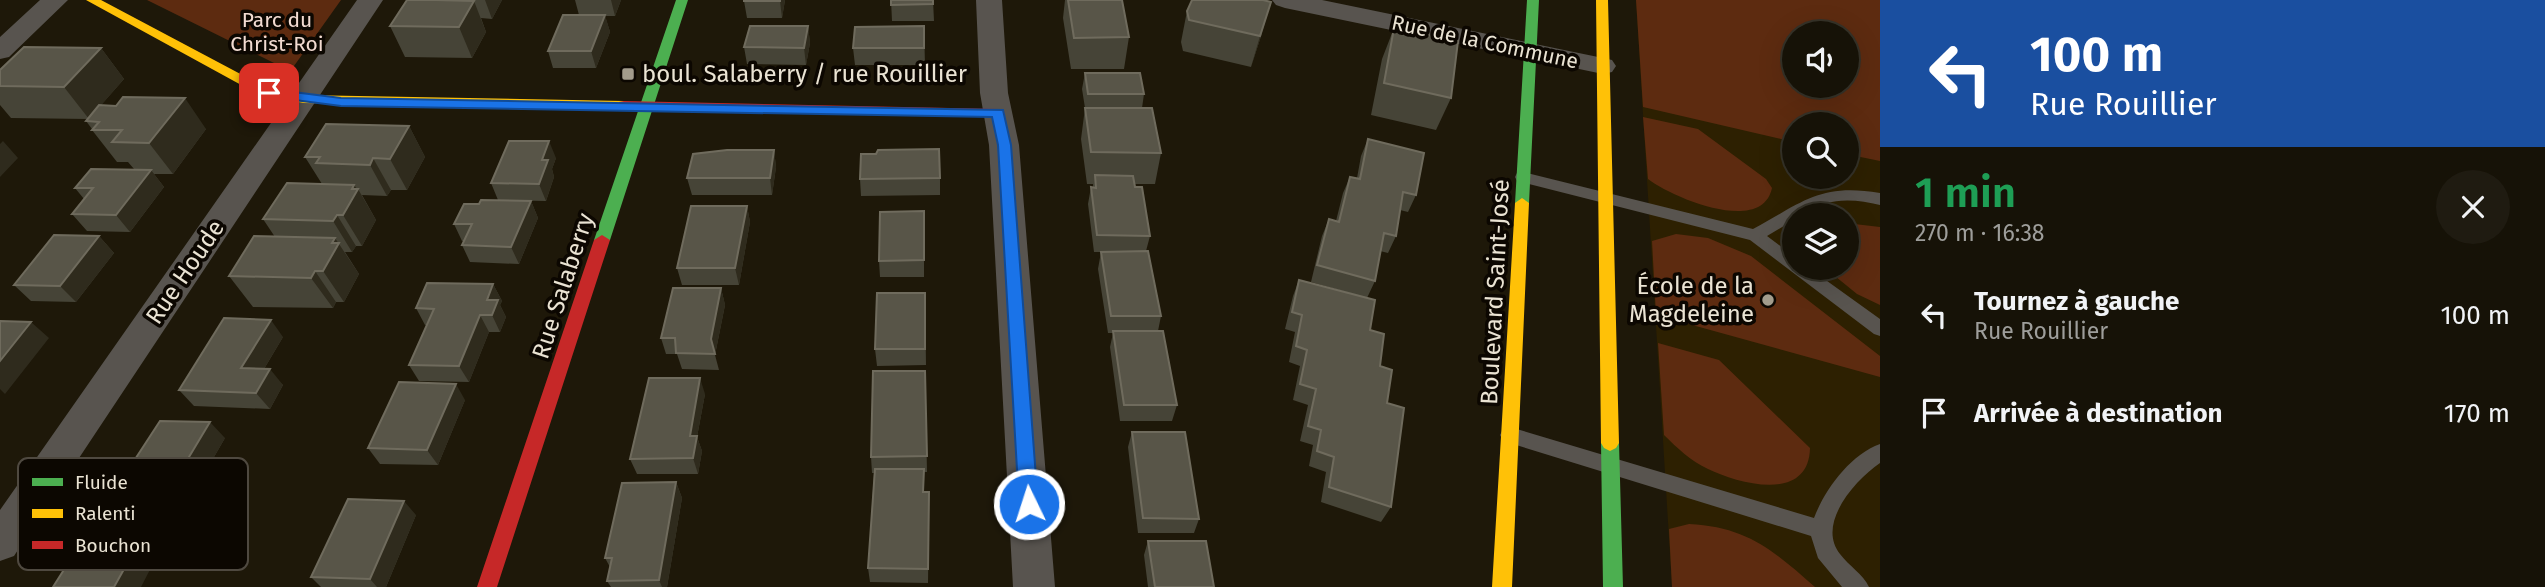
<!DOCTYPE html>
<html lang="fr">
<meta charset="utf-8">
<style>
body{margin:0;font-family:"Fira Sans",sans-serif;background:#1f1b11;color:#f1f3f6;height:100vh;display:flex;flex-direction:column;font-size:26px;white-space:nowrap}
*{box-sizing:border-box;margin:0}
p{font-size:23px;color:#9e9e9b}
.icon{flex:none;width:38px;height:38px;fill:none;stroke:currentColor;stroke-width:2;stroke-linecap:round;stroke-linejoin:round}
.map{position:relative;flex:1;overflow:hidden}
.details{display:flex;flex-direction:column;background:#161207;width:665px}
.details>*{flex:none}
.hud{background:#1a4fa0;color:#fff;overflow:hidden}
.buttons{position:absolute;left:1782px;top:21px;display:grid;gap:14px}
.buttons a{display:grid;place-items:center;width:77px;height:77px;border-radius:50%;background:#161207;box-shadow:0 7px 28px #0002,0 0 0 2px #353228;font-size:35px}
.pin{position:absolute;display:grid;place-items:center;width:60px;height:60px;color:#fff;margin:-30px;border-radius:14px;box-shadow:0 4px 10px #0006}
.me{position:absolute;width:77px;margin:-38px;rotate:356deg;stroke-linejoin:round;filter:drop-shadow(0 0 5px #0008)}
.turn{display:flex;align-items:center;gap:24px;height:147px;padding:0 35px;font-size:32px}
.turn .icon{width:91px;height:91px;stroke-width:2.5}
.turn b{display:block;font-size:49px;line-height:60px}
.round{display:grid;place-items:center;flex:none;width:74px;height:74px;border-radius:37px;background:#1f1b11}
.head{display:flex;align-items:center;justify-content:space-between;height:119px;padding:0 35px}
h1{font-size:42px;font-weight:600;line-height:52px;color:#1e9e55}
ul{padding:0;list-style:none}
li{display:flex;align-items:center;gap:21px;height:98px;padding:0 35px}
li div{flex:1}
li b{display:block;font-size:26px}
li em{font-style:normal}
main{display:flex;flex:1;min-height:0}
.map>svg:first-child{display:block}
</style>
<main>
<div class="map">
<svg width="1880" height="587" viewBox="0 0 1880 587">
<rect width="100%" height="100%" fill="#1e1809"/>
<path fill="#2d2001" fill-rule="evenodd" d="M1636,0H1880V587H1672ZM1794,33H1846V86H1794ZM1794,124H1846V177H1794ZM1794,215H1846V268H1794Z"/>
<path fill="#5d2b10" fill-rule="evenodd" d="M147,0H341L294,66L286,69Z
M1636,0H1880V161L1846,154V124H1794V142L1643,107ZM1794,33H1846V86H1794Z
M1643,117L1698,129L1766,179L1772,188C1762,236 1671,197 1648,179Z
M1846,223L1880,227V305L1857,294L1825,268H1846Z
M1676,234L1708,238L1751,256L1880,356V377L1656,315L1652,241Z
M1658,343L1719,360L1810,448C1809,503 1739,484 1708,469C1691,461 1677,448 1664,435Z
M1689,524C1747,527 1773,550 1815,587H1672L1669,529Z"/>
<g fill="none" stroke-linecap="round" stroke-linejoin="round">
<path fill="#58544f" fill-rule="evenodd" d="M1523,172L1753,229C1803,202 1820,183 1880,193V205C1862,201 1843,198 1825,204C1814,208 1806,215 1794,215V220L1767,236L1794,256V268H1809L1880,319V336L1874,334L1750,240L1517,181L1515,177L1517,173Z
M1510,427L1814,518C1825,489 1850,455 1880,444V463C1855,480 1816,524 1840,554C1849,566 1863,574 1869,587H1842L1818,558L1811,536L1503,441L1500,435L1503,429Z"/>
<path fill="#58544f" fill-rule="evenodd" d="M40,0H68L9,57L0,59V37Z
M357,0H383L14,556L0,561V510Z
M976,0H1002L1008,93L1019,145L1055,587H1013L989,145L980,93Z
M1272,0H1322L1603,58L1612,60L1616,66L1612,72L1603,74L1285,8L1276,5Z"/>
<path fill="#4caf50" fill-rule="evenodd" d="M676,0H688L610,240L602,245L597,244L594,240Z
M1527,0H1539L1529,203L1522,208L1515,203Z
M1610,435L1616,438L1619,443L1623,587H1603L1601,443L1604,438Z"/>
<path fill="#ffc107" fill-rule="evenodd" d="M86,0H101L263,86L303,95L624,101L631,105L624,109L303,103L254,92Z
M1596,0H1608L1619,443L1616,448L1610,451L1604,448L1601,443Z
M1522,198L1529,203L1512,587H1492L1515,203Z"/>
<path fill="#c62828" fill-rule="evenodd" d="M624,101L998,109L1005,113L998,117L619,108V102Z
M602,235L610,240L497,587H477L594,240Z"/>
</g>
<path fill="#464437" d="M407,0H502L492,19L481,18L486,32L472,58L405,57L390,26Z
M575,0H621L615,16H605L610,32L596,68H553L548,51L579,15Z
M785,0L782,18H747L744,1Z
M891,0H933L934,21H892Z
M1065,0H1122L1129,37L1124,69H1071L1063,18Z
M1187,11L1262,33L1251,67L1183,51L1181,42Z
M808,26L810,43L806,65L747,64L744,47Z
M924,26L925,65H855L853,48Z
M1394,28L1451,98L1436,130L1371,115L1382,59Z
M101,48L124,79L101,105L206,129L173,174H154L164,187L130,232L87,231L72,214L84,199L75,188L134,169L128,162H117L92,130V129L86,121L88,119L11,118L0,105V70Z
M1085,73L1144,94L1142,108L1161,153L1155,184H1135L1150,236L1146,251L1161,316L1158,331L1177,405L1172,421H1120L1110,347L1113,333H1108L1098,269L1101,252H1094L1088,204L1091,187H1093V184H1087L1081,139L1085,108L1082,89Z
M409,126L425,157L407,190H391L387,196L362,195L376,220L362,246H356L352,252H345L359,274L344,302H336L333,308L253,307L229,276L275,237L263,219L322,184L305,157Z
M1368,139L1416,195L1408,212L1400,210L1396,236L1388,253L1380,251L1375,281L1367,298L1311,282L1322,236L1329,219L1336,221L1343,193L1350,177L1357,178L1361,156Z
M774,150L776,167L772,195H692L687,178Z
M556,158L552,169L554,177L546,201L498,200L491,183Z
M940,178V195L861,196L860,179Z
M531,201L538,218L519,264L470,262L462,245L464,241H462L454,224L479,204Z
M747,206L750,222L739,285H682L677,268Z
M924,211V277H880L879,261Z
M99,236L114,253L76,302L31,301L14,285Z
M1299,280L1370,330L1380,366L1387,403L1391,507L1381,522L1321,502L1326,472L1309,466L1313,445L1300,441L1308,405L1293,400L1300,366L1289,362L1295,332L1285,329L1293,296Z
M493,284L502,301L500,305L506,317L500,332H489L469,382L419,381L409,365L427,325H425L416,308Z
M721,288L725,305L715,355L719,370L682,369L677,354H666L661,338Z
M925,293L926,365L877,366L875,349Z
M283,337L264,369L283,385L270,409L194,406L179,390Z
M925,371L927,472H924V492L929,507L928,583L870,582L868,568L874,473H872L871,457Z
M705,394L697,437L702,451L698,474H637L630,459Z
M465,400L438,465L380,464L368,448Z
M1132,432L1199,519L1194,533H1138L1128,447Z
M225,438L185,507L133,505L115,490Z
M676,482L682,498L667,587H611L607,581L610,567L605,558Z
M416,515L386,587H321L311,577Z
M1148,541L1214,587H1148L1144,555Z"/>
<path fill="#2f2b1d" d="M485,0H502L492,19Z
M611,0H621L615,16Z
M780,0H785L782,18L780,1Z
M474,1L486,32L472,58L459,27Z
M1271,2L1262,33L1251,67L1260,36Z
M605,15L610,32L596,68L591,51Z
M808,26L810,43L806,65L804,48Z
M101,48L124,79L89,119L64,87Z
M185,98L206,129L173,174L149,143Z
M409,126L425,157L407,190L390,159Z
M3,141L18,158L0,177V144Z
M549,141L556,158L552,169L554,177L546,201L539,184L542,160Z
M774,150L776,167L772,195L770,178Z
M373,158L391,190L387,196L370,165Z
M151,170L164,187L130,232L116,215Z
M354,185L358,190V189L376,220L362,246L343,215Z
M531,201L538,218L519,264L511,247Z
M747,206L750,222L739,285L735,268Z
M337,215L356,246L352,252L333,221Z
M99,236L114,253L76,302L60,286Z
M335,238L359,274L344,302L323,271L332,243Z
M315,271L336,302L333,308L311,278Z
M493,284L502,301L500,305L506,317L500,332L492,315L487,300Z
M721,288L725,305L715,355L711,339Z
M480,315L489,332L469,382L459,366Z
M271,320L283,337L255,384L241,368Z
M31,322L49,338L5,394L0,389V361Z
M270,369L283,385L270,409L256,393Z
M700,378L705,394L697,437L702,451L698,474L693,458L690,436Z
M456,384L465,400L438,465L427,450Z
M210,422L225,438L185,507L168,492Z
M676,482L682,498L667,587H662L659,580Z
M404,501L416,515L386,587H377L370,579Z
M137,546L155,560L141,587H114Z"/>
<path fill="#585548" stroke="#6f6b5d" stroke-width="2" d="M407,0H436L474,1L459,27L390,26Z
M744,0H780V1H744Z
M891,0H933V4L891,5Z
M1068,0H1122L1129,37L1074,38Z
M1192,0H1263L1271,2L1260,36L1189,20L1187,11Z
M563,15H605L591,51H548Z
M750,26H808L804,48L744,47Z
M924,26V48H853L855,27Z
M1394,28L1458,41L1451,98L1384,83Z
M24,47L101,48L64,87L0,86V70Z
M1085,73H1140L1144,94H1088Z
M123,97L185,98L149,143L112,142L122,130H92L99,122L86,121L99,105L116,106Z
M1085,108H1152L1161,153L1091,152Z
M326,124L409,126L390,159L373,158L370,165L316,163L320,157H305Z
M1368,139L1424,153L1416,195L1403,192L1396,236L1384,233L1375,281L1317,265L1329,219L1339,222L1350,177L1360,179Z
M509,141H549L542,160H548L539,184L491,183Z
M939,149L940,178L860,179L861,154H876L878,150Z
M727,150H774L770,178H687L693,154Z
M91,169L151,170L116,215L72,214L93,188H75Z
M1095,175L1133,176L1135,187H1142L1150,236L1097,235L1091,187L1096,188Z
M287,183L354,185L352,189H358L343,215H337L333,221L263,219Z
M481,200L531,201L511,247L462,245L472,224H454L464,204H479Z
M691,206H747L735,268H677Z
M924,211V260L879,261L880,212Z
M54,235L99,236L60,286L14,285Z
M254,236L335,238L332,243H339L323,271H315L311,278L229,276Z
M1148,251L1161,316H1111L1101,252Z
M1299,280L1375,300L1370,330L1384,334L1380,366L1392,370L1387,403L1404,408L1391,507L1329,487L1334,457L1317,451L1321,430L1308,426L1316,389L1300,384L1307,350L1296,346L1302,315L1292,312Z
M427,283L493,284L487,300H498L492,315H480L459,366L409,365L434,309L416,308Z
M673,288H721L711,339L715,354L676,353L675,338H661Z
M877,293H925V349H875Z
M224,318L271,320L241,368L270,369L256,393L179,390Z
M0,321L31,322L0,361Z
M1113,331H1163L1177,405H1124Z
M873,371H925L927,456L871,457Z
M649,378H700L690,436H697L693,458L630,459Z
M399,382L456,384L427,450L368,448Z
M160,421L210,422L168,492L115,490Z
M1132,432H1185L1199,519L1143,518Z
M875,469H924L923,492H929L928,569L868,568Z
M676,482L659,580L607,581L612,558H605L622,483Z
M348,499L404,501L370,579L311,577Z
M1148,541H1206L1214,587H1155Z
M79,546H137L114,587H53Z"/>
<path fill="#1a73e8" stroke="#114b97" stroke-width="2" d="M269,89L341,98L1003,110L1011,145L1038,504L1035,510L1029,513L1022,510L1019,504L998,145L992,117L341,106L264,96L263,93Z"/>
<g fill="#a39c8c" stroke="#0c0701" stroke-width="2.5">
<rect x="621" y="67" width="14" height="14" rx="3.5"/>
<circle cx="1768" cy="300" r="7"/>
</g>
<g text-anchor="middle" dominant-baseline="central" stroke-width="7" stroke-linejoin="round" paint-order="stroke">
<g font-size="21" fill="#f2dbd1" stroke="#0c0701">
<text x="277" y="20">Parc du<tspan x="277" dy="24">Christ-Roi</tspan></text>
</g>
<g font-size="21" fill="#eae3d3" stroke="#0c0701">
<text transform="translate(1485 42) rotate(12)">Rue de la Commune</text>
</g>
<g font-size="24" fill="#eae3d3" stroke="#0c0701" text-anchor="start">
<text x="642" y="74">boul. Salaberry / rue Rouillier</text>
<text x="1754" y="286" text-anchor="end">École de la<tspan x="1754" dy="28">Magdeleine</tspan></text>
</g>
<g font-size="24" fill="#eae3d3" stroke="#0c0701">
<text transform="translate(185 272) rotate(-56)">Rue Houde</text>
<text transform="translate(563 286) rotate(-72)">Rue Salaberry</text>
<text transform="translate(1495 292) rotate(-87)">Boulevard Saint-José</text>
</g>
</g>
<rect x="18" y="458" width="230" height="112" rx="10" fill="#0c0701" stroke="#4f4940" stroke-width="2"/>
<rect x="32" y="478" width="31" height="8" fill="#4caf50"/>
<rect x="32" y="509" width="31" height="9" fill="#ffc107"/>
<rect x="32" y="541" width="31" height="8" fill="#c62828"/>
<g font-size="19" fill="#eae3d3">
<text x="75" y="489">Fluide</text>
<text x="75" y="520">Ralenti</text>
<text x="75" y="552">Bouchon</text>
</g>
</svg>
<div class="buttons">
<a><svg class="icon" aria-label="sound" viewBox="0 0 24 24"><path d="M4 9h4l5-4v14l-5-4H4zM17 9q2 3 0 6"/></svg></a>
<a><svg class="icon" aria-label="search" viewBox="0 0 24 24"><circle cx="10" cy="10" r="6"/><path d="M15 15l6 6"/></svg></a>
<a><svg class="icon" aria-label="layers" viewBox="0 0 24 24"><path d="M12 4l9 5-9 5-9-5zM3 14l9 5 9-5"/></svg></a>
</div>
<div class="pin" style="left:269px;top:93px;background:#d93025"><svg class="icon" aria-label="arrive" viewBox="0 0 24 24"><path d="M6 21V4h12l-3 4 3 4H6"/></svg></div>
<svg class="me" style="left:1029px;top:504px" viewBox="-20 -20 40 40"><circle r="17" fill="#1a73e8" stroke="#fff" stroke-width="3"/><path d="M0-11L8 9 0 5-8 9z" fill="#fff"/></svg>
</div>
<section class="details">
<div class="hud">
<div class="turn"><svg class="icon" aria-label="left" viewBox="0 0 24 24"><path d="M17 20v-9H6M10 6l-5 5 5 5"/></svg><div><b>100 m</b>Rue Rouillier</div></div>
</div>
<div class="head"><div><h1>1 min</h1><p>270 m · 16:38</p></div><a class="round"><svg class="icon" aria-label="close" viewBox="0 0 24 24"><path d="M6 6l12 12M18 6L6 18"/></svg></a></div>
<ul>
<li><svg class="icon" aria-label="left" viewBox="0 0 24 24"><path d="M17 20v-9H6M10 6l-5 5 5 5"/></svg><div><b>Tournez à gauche</b><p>Rue Rouillier</p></div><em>100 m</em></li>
<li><svg class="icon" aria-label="arrive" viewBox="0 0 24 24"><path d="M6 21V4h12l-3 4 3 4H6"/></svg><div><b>Arrivée à destination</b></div><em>170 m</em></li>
</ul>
</section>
</main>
